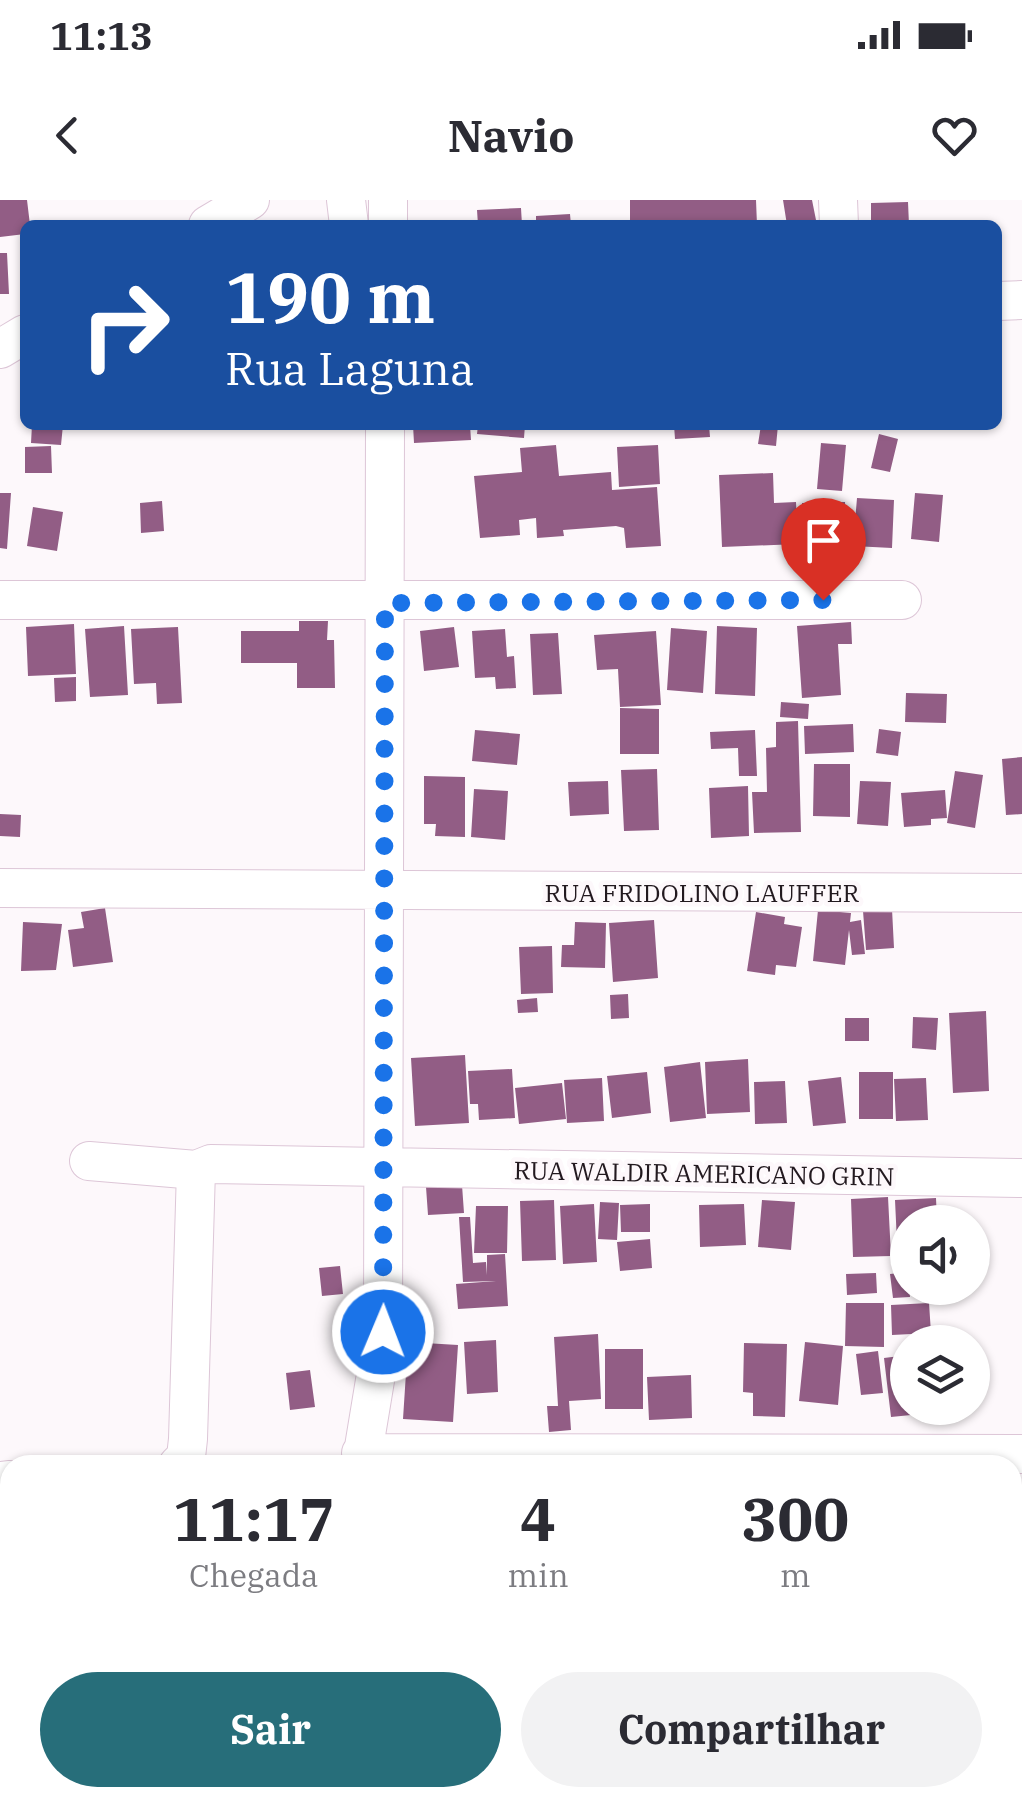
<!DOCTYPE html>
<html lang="pt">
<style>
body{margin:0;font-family:"IBM Plex Serif",serif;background:#f2f2f3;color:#2b2b33;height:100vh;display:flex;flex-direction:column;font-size:38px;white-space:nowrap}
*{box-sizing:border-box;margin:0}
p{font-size:32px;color:#7c7c81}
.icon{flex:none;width:55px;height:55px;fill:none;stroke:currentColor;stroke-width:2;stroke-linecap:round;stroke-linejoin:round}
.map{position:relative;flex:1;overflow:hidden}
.side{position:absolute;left:0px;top:1255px;width:1022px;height:352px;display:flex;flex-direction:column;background:#fff;border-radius:30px 30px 0 0;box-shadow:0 2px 8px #0004}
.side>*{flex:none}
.banner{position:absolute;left:20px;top:20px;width:982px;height:210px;border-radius:15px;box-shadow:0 2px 8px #0004;background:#1a4fa0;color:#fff;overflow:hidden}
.fabs{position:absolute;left:890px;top:1005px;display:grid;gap:20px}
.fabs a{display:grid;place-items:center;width:100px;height:100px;border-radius:50%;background:#fff;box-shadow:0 2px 8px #0004;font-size:50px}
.pin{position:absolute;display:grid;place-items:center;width:85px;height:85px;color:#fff;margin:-102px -42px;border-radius:50% 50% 50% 0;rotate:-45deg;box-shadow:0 0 10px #0007}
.pin .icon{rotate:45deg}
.me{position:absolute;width:110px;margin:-55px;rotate:1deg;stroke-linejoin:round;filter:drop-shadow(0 0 8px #0008)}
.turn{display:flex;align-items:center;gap:35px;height:210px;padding:0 40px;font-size:45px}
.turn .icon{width:130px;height:130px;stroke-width:2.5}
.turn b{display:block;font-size:70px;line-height:85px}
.eta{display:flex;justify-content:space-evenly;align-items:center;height:170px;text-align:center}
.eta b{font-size:60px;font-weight:700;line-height:70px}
.primary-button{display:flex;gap:20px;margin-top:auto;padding:20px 40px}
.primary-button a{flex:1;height:115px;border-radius:60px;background:#276e7a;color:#fff;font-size:40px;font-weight:700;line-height:115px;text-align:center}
.primary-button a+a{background:#f2f2f3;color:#2b2b33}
.status{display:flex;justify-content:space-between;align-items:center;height:70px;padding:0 50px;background:#fff;direction:ltr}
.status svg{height:28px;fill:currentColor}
header{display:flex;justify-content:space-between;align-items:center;height:130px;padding:0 40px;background:#fff;font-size:45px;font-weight:700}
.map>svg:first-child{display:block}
</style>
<div class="status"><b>11:13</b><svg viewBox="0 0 49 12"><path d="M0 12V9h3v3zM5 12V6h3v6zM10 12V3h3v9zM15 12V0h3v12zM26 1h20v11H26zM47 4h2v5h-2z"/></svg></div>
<header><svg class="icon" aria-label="back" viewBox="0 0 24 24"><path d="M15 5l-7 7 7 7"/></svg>Navio<svg class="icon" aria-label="heart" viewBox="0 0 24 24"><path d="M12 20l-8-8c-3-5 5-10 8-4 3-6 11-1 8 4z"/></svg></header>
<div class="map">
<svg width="1022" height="1606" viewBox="0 0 1022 1606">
<rect width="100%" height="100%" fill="#fdf8fb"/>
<path fill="#925d85" d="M0,0H27L30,25H25V34L0,37Z
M630,0H756L757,25H630Z
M783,0H812L817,25H787Z
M908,2L909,25H871V3Z
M521,8L522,25H478L477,10Z
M570,14L571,25H536V16Z
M0,53H7L9,94H0Z
M32,225H63L61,245L31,243Z
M413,225H470L471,240L414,243Z
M478,225H525L524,238L477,234Z
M674,225H709L710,237L675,239Z
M761,225H778L776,246L758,244Z
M879,234L898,239L890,272L871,268Z
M821,243L846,245L842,291L817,289Z
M556,245L559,276L611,272L612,290L657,287L661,346L626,348L624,328L616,326L563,330L564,336L537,338L536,318L519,320L520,335L480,338L474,276L522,272L520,248Z
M658,245L660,284L619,287L617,247Z
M51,246L52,273H25V247Z
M773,273L774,303L796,302L798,344L722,347L719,275Z
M0,293H11L7,349L0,348Z
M915,293L943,295L939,342L911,339Z
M857,298L894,300L892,348L853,346Z
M162,301L164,331L141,333L140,303Z
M845,302L847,358H828L827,344L814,345L813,319L802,320V303Z
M33,307L63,312L57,351L27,346Z
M299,421H328L327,440H334L335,488H297V463H241V431H299Z
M851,422L852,444H838L841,495L802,498L797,426Z
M74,424L76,474L28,476L26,427Z
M124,426L128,495L90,497L85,429Z
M717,426L757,428L755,496L715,494Z
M178,427L182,503L157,504L156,483L134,484L131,429Z
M454,427L459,467L424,471L420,431Z
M671,428L707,431L703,493L667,490Z
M505,429L507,457L514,456L516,488L496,489L495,477L475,478L472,431Z
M656,431L661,505L620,507L618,469L597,470L594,435Z
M558,433L562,494L533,495L530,434Z
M76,477V501L55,502L54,478Z
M906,493L947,494L946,523L905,522Z
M781,502L809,504L808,519L780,517Z
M620,508L659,509V554H620Z
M798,521L801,632L754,633L752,592H767L766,548L776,547V522Z
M853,524L854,552L805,554L804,526Z
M879,529L901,532L898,556L876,553Z
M475,530L520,534L517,565L472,561Z
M755,530L757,576H739L738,548L711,549L710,532Z
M1022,557V614L1006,615L1002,559Z
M814,564H850V617L813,616Z
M657,569L659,630L624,631L621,570Z
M955,571L983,575L975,628L947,623Z
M424,576L465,577V637L435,636L436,624H424Z
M608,581L609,614L570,616L568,582Z
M860,581L891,582L888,626L857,624Z
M748,586L749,636L711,638L709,588Z
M474,589L508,591L505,640L471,637Z
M945,590L947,618L931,619V625L904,627L901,593Z
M0,614L21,615L20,637L0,636Z
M105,708L113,762L73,767L68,730L84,728L81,712Z
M892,709L894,748L866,750L863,711Z
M818,710L851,713L850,722L861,720L865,754L852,755L849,730L845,765L813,761Z
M756,712L785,717L784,724L802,727L796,767L776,765L775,775L747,771Z
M654,720L658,778L613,782L609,723Z
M23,722L62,724L56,770L21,771Z
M575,722L606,723L605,768L561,767L562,745H574Z
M552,746L553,793L521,794L519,747Z
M628,794L629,818L611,819L610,795Z
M537,798L538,812L518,813L517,800Z
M986,811L989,891L953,893L949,813Z
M913,817L938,818L936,850L912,848Z
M845,818H869V841H845Z
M465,855L469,923L415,926L411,858Z
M748,859L750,912L707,914L705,862Z
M700,862L706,918L670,922L664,867Z
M512,869L515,918L479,920L478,904H470L468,871Z
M647,872L651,913L612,918L607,876Z
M859,872H893V919H859Z
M841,877L846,923L813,926L808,881Z
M602,878L604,921L567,923L564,880Z
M926,878L928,920L896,921L894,879Z
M785,881L787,923L755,924L754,882Z
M562,883L566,919L519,924L515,888Z
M462,985L464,1013L428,1015L426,987Z
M888,997L891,1056L853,1057L851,999Z
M936,998L937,1022H908V1063L898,1064L895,1000Z
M554,1000L556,1060L522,1061L520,1001Z
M762,1000L795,1002L791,1050L758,1047Z
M600,1002L619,1003L617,1040L598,1039Z
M594,1004L597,1062L563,1064L560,1006Z
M650,1004V1032H621L620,1005Z
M744,1004L746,1045L700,1047L699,1005Z
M476,1006H508L507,1053H474Z
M459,1017H470L473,1063L486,1062L487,1075V1055L505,1054L508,1106L458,1109L456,1084L496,1081L463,1082Z
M650,1039L652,1068L620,1071L617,1042Z
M340,1066L343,1094L322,1096L319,1068Z
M908,1072L910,1097L893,1098L890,1074Z
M876,1073L877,1093L847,1095L846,1074Z
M846,1103H884V1147L845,1146Z
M929,1103L931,1133L892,1135L891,1105Z
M598,1134L601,1199L569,1201L571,1230L549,1232L547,1206H558L554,1137Z
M496,1140L498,1192L467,1194L464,1142Z
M408,1142L458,1145L453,1222L403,1219Z
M805,1142L843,1146L838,1205L799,1201Z
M744,1143L787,1144L785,1217L753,1216V1193L743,1192Z
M605,1149H643V1209H605Z
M878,1151L883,1193L861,1195L856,1154Z
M908,1155V1208H930L931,1213L891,1217L884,1158Z
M310,1170L315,1207L290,1210L286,1173Z
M691,1175L692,1218L649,1220L647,1177Z
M1012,1431H1021L1022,1443V1573L1012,1574Z"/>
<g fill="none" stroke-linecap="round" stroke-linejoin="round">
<defs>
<path id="minor" d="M346,0L349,25
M388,0V25
M838,0L839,25
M208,25L250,0
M998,101L1022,100
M0,149L25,134
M0,400H902
M0,688L1022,693
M89,961L196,970L211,964L1022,978
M361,1253L1022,1254
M178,1265L186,1257L188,1239L196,970
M361,1265L383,1132L385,225
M0,1281L10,1280
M770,1598L772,1606
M970,1606V1598"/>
</defs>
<use href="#minor" stroke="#ddc6d7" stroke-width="40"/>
<use href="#minor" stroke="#fff" stroke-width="38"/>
</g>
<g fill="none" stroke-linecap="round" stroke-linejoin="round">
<path stroke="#1a73e8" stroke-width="18" stroke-dasharray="0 32.4" d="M383,1132L385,403L823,400"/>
</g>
<g text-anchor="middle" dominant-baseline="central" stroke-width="9" stroke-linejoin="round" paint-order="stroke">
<g font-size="25" fill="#22191f" stroke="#fdf8fb">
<text x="702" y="692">RUA FRIDOLINO LAUFFER</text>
<text transform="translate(704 973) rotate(1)">RUA WALDIR AMERICANO GRIN</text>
</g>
</g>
</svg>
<div class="fabs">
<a><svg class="icon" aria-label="sound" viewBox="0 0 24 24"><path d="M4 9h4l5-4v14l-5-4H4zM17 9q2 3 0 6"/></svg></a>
<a><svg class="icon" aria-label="layers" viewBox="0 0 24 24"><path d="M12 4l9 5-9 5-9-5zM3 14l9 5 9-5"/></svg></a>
</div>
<div class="pin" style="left:823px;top:400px;background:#d93025"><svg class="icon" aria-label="arrive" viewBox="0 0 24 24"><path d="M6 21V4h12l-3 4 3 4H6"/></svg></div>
<svg class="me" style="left:383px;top:1132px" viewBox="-20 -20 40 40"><circle r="17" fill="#1a73e8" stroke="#fff" stroke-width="3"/><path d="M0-11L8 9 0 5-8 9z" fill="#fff"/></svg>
<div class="banner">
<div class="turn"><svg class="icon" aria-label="right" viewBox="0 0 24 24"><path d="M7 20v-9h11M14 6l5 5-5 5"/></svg><div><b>190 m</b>Rua Laguna</div></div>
</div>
<section class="side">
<div class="eta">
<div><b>11:17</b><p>Chegada</p></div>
<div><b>4</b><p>min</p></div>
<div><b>300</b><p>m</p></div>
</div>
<div class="primary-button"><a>Sair</a><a>Compartilhar</a></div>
</section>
</div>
